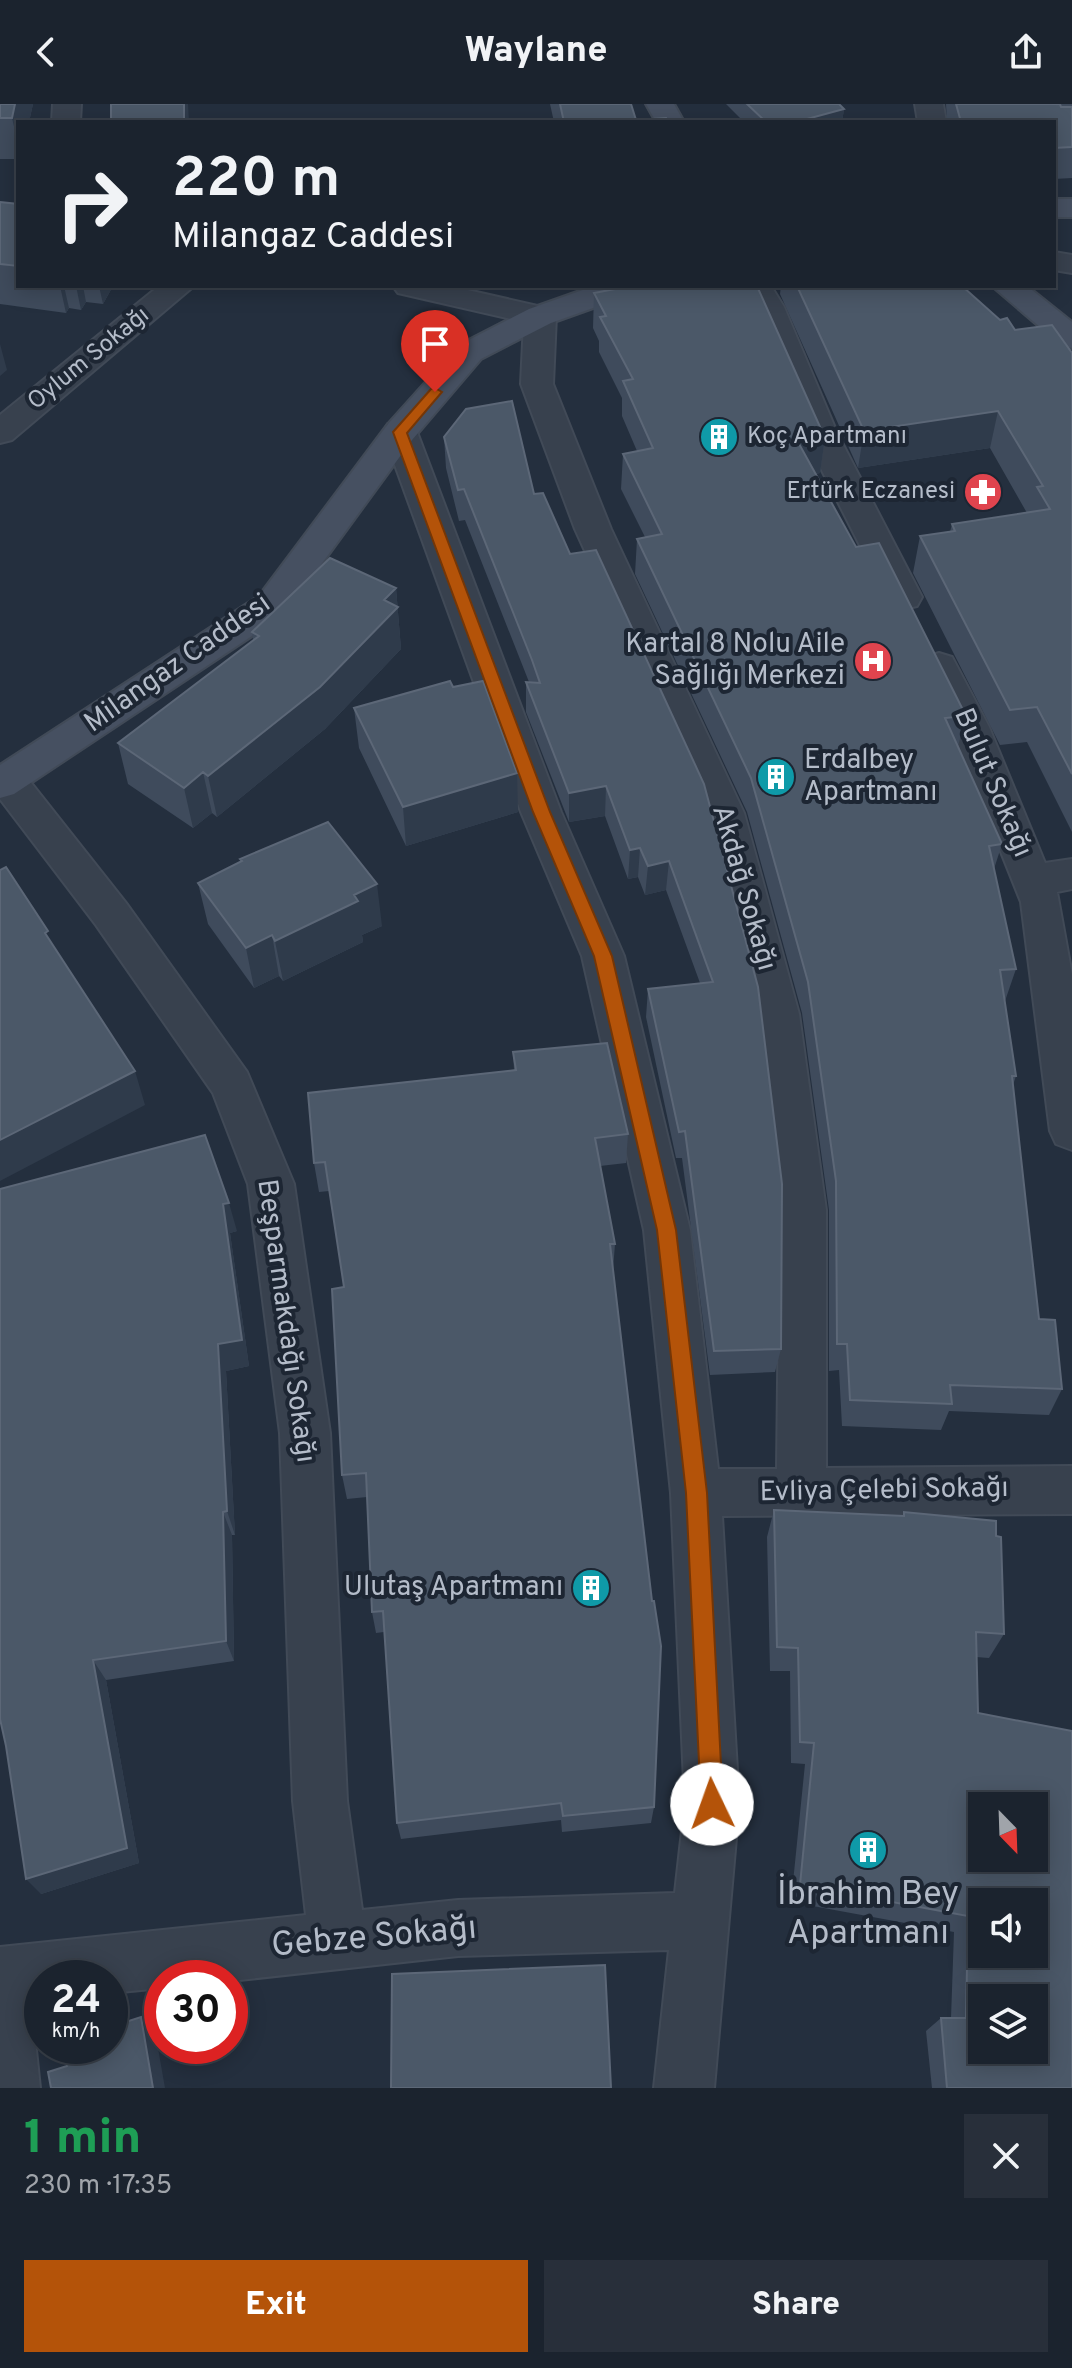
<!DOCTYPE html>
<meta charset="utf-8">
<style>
body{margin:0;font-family:Overpass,sans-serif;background:#282f3a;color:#f1f3f6;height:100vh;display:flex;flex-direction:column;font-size:30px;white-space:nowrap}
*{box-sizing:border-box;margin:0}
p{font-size:26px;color:#a0a4aa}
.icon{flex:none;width:44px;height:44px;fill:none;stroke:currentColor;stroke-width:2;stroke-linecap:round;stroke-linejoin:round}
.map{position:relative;height:1984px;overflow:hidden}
.details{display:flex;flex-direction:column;background:#1b232e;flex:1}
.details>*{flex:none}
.guide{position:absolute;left:16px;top:16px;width:1040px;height:168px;border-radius:0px;box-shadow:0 4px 20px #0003,0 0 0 2px #39404a;background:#1b232e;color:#f1f3f6;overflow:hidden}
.needle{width:52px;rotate:157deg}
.controls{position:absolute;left:968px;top:1688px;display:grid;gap:16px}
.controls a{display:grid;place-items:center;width:80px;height:80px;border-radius:0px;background:#1b232e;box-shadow:0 4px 20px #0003,0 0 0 2px #39404a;font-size:40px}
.speed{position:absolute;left:24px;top:1856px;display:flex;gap:16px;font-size:40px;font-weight:700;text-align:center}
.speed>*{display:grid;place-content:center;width:104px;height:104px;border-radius:50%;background:#1b232e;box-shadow:0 4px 20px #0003,0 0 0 2px #39404a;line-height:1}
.speed small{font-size:20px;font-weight:400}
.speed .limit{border:12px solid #d22;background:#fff;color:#111}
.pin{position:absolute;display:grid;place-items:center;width:68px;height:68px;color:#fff;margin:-82px -34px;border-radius:50% 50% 50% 0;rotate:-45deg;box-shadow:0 0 8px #0007}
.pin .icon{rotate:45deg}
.me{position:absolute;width:88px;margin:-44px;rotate:357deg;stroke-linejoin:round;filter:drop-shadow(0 0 6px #0008)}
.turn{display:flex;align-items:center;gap:28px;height:168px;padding:0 24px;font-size:36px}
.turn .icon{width:104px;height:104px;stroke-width:2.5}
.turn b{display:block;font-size:56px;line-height:68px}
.round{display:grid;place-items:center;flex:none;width:84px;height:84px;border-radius:0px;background:#282f3a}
.head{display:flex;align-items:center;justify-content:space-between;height:136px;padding:0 24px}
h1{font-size:48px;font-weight:800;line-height:60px;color:#1e9e55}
.cta{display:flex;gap:16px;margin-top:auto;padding:16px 24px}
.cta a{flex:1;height:92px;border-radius:0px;background:#b45309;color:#fff;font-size:32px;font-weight:800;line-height:92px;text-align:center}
.cta a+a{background:#282f3a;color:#f1f3f6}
header{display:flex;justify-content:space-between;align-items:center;height:104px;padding:0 24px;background:#1b232e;font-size:36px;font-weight:800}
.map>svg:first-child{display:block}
</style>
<header><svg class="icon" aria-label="back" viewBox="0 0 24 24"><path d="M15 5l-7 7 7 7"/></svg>Waylane<svg class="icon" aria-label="share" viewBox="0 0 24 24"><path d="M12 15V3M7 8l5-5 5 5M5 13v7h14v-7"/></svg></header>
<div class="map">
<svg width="1072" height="1984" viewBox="0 0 1072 1984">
<rect width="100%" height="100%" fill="#242f3e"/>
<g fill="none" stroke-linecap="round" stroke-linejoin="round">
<defs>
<path id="street" d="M53,0H81L80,18H52Z
M915,0H943L946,18H918Z
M1054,148L1072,151V169L1054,166Z
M159,182H194L12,336L0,339V311Z
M393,182H450L551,205L556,212L553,280L611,425L744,709L799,910L826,1106V1364L1072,1362V1410L722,1412L739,1700L714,1984H654L669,1846L458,1852L230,1877V1874H162V1884L110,1889V1874H42V1896L31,1898L40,1984H0V1843L306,1811L293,1697L280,1329L248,1080L213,989L96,821L0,695V664L7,662L21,666L126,799L247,968L294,1080L330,1329L347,1697L362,1806L458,1796L675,1789L685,1700L671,1389L644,1126L582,852L521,708L383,328L388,320L400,317L412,320L417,328L561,708L624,852L690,1126L718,1365H777L780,1106L757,910L704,709L575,425L521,280L524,218L398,189Z
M739,182H771L784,203L838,331L922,493L917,502L904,505L891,502L886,493L804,331L752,203Z
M939,549L952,553L989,623L1045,759L1072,755V785L1057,788L1072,871V1046L1056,1040L1050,1027L1021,798L951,623L920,562L926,553Z"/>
<path id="secondary" d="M646,0H674L684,18H656Z
M1054,95H1072V113H1054Z
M594,182H640L635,189L551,219L481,255L412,336L285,510L14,690L0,694V661L259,492L388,320L459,241L529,205Z
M992,182H1027L1072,218V244L1061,241Z"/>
</defs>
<use href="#street" stroke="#414a57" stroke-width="4"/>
<use href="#secondary" stroke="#414a57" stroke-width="4"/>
<use href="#street" fill="#38414e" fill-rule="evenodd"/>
<use href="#secondary" fill="#465061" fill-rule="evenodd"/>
</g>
<path fill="#3f4b5c" d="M0,0H33L29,18H18V55H0Z
M550,0H631L636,16L667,18H554Z
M726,0H839L844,5L842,18H744Z
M946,0H1072V74L1054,75V18H947Z
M0,98L18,100V182H113L103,200L86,198L81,206L69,204L66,209L0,200Z
M781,182H962L1000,216L1015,226L1072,249V728L1027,638L1000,641L913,469L920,432L950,428L952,420L1027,409L990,344L858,364L780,190Z
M594,189L825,334L820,369L816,370L856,443L966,612L958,642L1002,740L994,765L1016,865L1005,897L1016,972L1013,981L1039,1215L1062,1285L1049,1311L949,1307L941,1326L842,1322L839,1266L829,1267V1106L802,909L747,708L635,470L637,435L645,433L621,385L623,350L637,347L622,312V294L599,248V237L593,224Z
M444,333L534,390L704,680L781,1245L775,1268L710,1271L682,1054H676L646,913L648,885L700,879L666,786L645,791L638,773L628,775L605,712L569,718L526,608V578H529L465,416L459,417L446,364Z
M396,484L401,545L325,625L217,713L212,709L193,724L128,680L118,639L253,536L252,528Z
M453,583L518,708L406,742L359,644L354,604Z
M240,755L382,822L362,831L363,838L283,877L279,872L254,884L208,820L198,779L241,758Z
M513,948L628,1030L626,1059L600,1062L615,1140L613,1166L654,1703L651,1719L562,1728L561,1716L401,1735L397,1719L384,1528L376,1529L372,1508L367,1393L347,1395L342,1371L344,1183L329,1087L319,1088L314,1059L514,966Z
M0,1085L237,1127L230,1129L249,1262L226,1267L235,1431H232L234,1557L106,1576L139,1759L41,1790L6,1642Z
M774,1406L903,1412L904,1408L996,1432L1004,1530L989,1554L976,1553L978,1609L1072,1984H932L926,1927L941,1914H951L954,1828L791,1798L805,1660L791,1659L790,1567H770L767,1433Z"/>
<path fill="#2f3b4b" d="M15,0H33L29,18H18V40L12,14Z
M184,0H188L189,18H184Z
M844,5L842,18H796Z
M60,182H64L69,204L66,209Z
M76,182H83L86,198L81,206Z
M99,182H113L103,200Z
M0,240L7,266L0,272Z
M998,307L990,344L858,364L864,327Z
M825,334L820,369L794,373L798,338Z
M396,484L401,545L325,625L217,713L208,672Z
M203,668L212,709L193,724L184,684Z
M517,669L518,708L406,742L403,703Z
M606,682L605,712L569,718V689Z
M640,744L638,773L628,775L630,746Z
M669,757L666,786L645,791L648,762Z
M377,780L382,822L362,831L363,838L283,877L275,837L354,791Z
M272,831L279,872L254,884L246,844Z
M135,967L145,1001L0,1077V1036Z
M229,1099L237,1127L230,1129L249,1262L226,1267L235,1431L227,1407L218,1240L223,1100Z
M223,1408L232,1431L234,1557L226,1537Z
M93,1556L106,1576L139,1759L41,1790L26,1775Z
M141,1913L155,1927L165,1984H153Z"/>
<path fill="#4b5868" stroke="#5c6777" stroke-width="2" fill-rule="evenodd" d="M0,0H15L12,14H0Z
M111,0H184V18H111Z
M560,0H631L636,16L666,14L667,18H564Z
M747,0H839L844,5L796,18H766Z
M956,0H1060L1061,3H1072V43L1054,44V18H961Z
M373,15L374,18H323Z
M0,98L18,100V162L0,160Z
M631,182H757L825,334L798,338L856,443L879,439L966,612L945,614L1002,740L989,742L1016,865L1000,866L1016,972H1012L1026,1099L1039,1215L1055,1216L1062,1285L950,1281L952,1300L850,1296L847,1240H837L836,1077L808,878L751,674L637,435L662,430L623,350L653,344L623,277L633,275L600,213L606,212L594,189Z
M797,182H962L1000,216L1007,214L1015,226L1052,221L1072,249V670L1037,603L1010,606L920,432L955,427L952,420L1050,405L1037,383L1043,382L998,307L864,327Z
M512,297L534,390L543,389L570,450L596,446L704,680L758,883L782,1080L781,1245L714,1247L685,1027L679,1028L648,885L713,878L669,757L648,762L640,744L630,746L606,682L569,689L526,578L540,579L532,556L464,385L458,386L444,333L466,305Z
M330,454L396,484L384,496L398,503L320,583L208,672L203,668L184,684L118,639L259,532L252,528Z
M450,577L453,583L483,577L517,669L403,703L354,604Z
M328,718L377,780L354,791L358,797L275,837L272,831L246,844L198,779L242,757L240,755Z
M6,763L48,827L45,829L135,967L0,1036V766Z
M607,939L628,1030L595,1034L615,1140H610L652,1497H654L661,1542L654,1703L563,1712L561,1699L397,1719L383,1507L372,1508L366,1369L342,1371L332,1185L344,1183L325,1058L314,1059L308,989L516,966L513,948Z
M205,1031L229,1099L223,1100L242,1236L218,1240L227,1407L223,1408L226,1537L93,1556L127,1744L26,1775L6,1642L0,1615V1085Z
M774,1406L904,1412V1408L996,1417V1432L1001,1433L1004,1530L976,1528L978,1609L1072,1627V1984H947L941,1914H966L968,1812L800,1781L814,1639L800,1638L798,1544L777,1543ZM982,1702H1034V1754H982ZM982,1798H1034V1850H982ZM982,1894H1034V1946H982Z
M605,1861L611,1984H391L392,1870Z
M141,1913L153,1984H51L48,1968L67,1962L64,1942H110V1923Z"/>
<path fill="#b45309" stroke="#753606" stroke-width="2" d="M435,284L442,288L407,329L550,708L612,852L676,1126L707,1389L723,1700L720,1708L712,1711L704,1708L701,1700L686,1389L657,1126L594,852L533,708L393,328L431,285Z"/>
<defs>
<symbol id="building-disc" viewBox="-11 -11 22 22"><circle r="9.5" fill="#0f9aa8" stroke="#1d2633"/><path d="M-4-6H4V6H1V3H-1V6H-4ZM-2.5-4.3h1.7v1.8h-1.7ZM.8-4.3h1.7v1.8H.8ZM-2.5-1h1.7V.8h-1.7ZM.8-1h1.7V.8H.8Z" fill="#fff"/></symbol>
<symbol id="pharmacy-disc" viewBox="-11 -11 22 22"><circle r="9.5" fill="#e0444e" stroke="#1d2633"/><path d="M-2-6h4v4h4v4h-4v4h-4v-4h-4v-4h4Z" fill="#fff"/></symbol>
<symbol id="hospital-disc" viewBox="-11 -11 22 22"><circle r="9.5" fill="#e0444e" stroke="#1d2633"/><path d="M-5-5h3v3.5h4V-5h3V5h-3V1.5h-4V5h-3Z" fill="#fff"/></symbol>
</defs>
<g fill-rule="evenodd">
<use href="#building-disc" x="697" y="311" width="44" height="44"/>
<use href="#pharmacy-disc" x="961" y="366" width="44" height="44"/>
<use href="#hospital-disc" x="851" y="535" width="44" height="44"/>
<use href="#building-disc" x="754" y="651" width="44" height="44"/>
<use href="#building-disc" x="569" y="1462" width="44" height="44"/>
<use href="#building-disc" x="846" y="1724" width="44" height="44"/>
</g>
<g text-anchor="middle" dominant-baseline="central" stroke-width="8" stroke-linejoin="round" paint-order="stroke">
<g font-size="24" fill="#b4bcc9" stroke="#1d2633">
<text transform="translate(89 255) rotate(-39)">Oylum Sokağı</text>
</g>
<g font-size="24" fill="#b4bcc9" stroke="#1d2633" text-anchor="start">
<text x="747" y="333">Koç Apartmanı</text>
<text x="955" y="388" text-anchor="end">Ertürk Eczanesi</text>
</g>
<g font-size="28" fill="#b4bcc9" stroke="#1d2633" text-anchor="end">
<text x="845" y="541">Kartal 8 Nolu Aile<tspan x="845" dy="32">Sağlığı Merkezi</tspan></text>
<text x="804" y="657" text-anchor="start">Erdalbey<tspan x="804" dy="32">Apartmanı</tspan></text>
<text x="563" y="1484">Ulutaş Apartmanı</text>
</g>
<g font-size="28" fill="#b4bcc9" stroke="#1d2633">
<text transform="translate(178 560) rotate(-35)">Milangaz Caddesi</text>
<text transform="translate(992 679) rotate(67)">Bulut Sokağı</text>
<text transform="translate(743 784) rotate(74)">Akdağ Sokağı</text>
<text transform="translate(285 1217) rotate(82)">Beşparmakdağı Sokağı</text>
<text transform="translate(884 1387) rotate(-1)">Evliya Çelebi Sokağı</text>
</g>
<g font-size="34" fill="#b4bcc9" stroke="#1d2633">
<text x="868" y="1791">İbrahim Bey<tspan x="868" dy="39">Apartmanı</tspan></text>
</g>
<g font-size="34" fill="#b4bcc9" stroke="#1d2633">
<text transform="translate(374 1834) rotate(-5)">Gebze Sokağı</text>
</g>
</g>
</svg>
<div class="controls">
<a><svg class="needle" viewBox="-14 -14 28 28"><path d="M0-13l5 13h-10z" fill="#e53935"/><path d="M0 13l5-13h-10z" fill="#a0a4aa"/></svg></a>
<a><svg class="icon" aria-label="sound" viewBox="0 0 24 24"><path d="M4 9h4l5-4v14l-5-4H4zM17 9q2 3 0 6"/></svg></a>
<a><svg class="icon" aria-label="layers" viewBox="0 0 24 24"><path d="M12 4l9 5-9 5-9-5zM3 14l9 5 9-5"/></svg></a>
</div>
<div class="speed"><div>24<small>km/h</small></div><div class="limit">30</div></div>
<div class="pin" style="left:435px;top:288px;background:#d93025"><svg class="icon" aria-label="arrive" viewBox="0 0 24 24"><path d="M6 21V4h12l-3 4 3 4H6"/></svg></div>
<svg class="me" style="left:712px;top:1700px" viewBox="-20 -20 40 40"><circle r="19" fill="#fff"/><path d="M0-13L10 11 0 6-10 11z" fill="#b45309"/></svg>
<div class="guide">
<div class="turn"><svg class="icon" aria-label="right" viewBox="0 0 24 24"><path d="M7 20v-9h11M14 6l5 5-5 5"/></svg><div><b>220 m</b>Milangaz Caddesi</div></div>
</div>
</div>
<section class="details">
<div class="head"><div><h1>1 min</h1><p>230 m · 17:35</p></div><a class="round"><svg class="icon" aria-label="close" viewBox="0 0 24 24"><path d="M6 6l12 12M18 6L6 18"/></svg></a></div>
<div class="cta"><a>Exit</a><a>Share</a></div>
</section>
